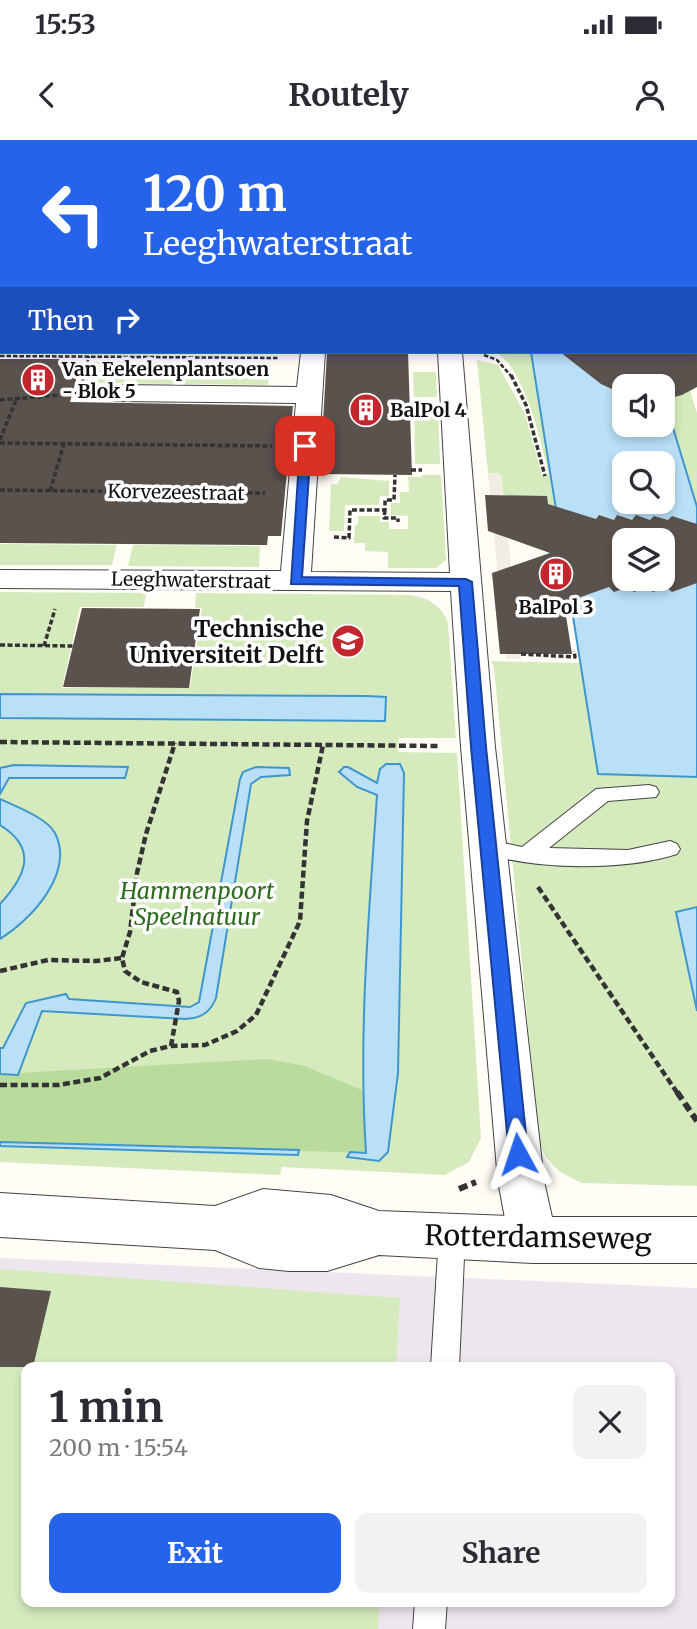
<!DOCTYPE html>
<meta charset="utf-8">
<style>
body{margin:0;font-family:Merriweather,serif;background:#f2f2f3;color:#2b2b33;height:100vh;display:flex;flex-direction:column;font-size:26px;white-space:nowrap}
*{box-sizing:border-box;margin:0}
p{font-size:23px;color:#7c7c81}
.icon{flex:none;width:38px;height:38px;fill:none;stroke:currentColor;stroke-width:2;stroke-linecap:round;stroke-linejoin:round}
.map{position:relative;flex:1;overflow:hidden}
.drawer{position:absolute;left:21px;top:1222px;width:654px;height:245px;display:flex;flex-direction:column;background:#fff;border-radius:14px;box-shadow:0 4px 10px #0003}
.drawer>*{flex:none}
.banner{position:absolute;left:0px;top:0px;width:698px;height:214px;box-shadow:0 4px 10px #0003;background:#2563eb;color:#fff;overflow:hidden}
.controls{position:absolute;left:612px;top:234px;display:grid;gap:14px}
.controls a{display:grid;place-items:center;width:63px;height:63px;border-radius:14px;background:#fff;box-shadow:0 4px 10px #0003;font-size:35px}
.pin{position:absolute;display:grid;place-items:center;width:60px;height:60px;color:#fff;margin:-30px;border-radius:14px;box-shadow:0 4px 10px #0006}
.me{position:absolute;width:77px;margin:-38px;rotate:355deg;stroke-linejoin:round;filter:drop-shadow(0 0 5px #0008)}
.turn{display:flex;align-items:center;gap:24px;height:147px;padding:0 28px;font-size:32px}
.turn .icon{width:91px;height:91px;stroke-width:2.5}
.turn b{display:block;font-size:49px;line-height:60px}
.then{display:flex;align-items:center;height:66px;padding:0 28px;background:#0003;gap:14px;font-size:26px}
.round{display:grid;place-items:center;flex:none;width:74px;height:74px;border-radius:14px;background:#f2f2f3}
.overview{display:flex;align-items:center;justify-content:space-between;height:119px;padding:0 28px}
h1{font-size:42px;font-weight:700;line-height:52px}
.action{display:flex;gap:14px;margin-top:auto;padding:14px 28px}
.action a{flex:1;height:80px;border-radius:14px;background:#2563eb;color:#fff;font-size:28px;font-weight:700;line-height:80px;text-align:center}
.action a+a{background:#f2f2f3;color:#2b2b33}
.status{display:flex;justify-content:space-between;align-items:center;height:49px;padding:0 35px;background:#fff;direction:ltr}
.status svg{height:19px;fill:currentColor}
header{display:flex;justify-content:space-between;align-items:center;height:91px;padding:0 28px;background:#fff;font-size:32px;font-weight:700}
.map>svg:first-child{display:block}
</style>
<div class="status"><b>15:53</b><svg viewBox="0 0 49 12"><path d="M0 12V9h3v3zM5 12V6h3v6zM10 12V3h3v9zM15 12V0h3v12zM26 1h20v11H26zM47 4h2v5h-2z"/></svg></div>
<header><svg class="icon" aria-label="back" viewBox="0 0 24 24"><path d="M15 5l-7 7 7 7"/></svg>Routely<svg class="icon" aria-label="person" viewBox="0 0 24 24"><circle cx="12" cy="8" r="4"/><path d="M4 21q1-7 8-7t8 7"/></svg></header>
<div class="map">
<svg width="697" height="1489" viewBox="0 0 697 1489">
<rect width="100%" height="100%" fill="#fffdf5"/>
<path fill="#eee6ef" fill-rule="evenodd" d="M0,1118L697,1148V1489H0ZM26,1227H670V1461H26Z"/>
<path fill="#d5ebbd" d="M0,0H697L2,2V8Z
M494,212H531L555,370H505L501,334L488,333L477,220L498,225L525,274L542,335H549C542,306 524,223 494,212Z
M650,212H678L697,273V367L663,255V247H661Z
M90,222L271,224L268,245L83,243Z
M413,232H436L437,257H414Z
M414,265H438L440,324H415Z
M422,335H441L446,420L436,428H388V412L365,411V403H354L355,385H358V376H380V382H389V389H408V376L391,375V363H400V352H409L408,337H421Z
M341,337L389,341V356H380L379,365H345L344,391H329L331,344H337Z
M0,404L117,405L112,425H0Z
M133,405L260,406L259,427L128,426Z
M0,452L146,453L144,467H80L62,548H190L202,468H195L196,453L410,455C428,458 442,465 448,483L456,598H399L398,612L457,613L481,998L469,1022L445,1035L282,1027L280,1035L0,1022V1006L298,1015L299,1010L350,1012L347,1017L388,1012L398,933L404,647L403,629L398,624L386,996L0,983V563L386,557L0,554Z
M491,521L580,523L599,634L697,637V767L676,773L697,871V1046L582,1043L560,1032L546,1017L539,1002L494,527Z
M0,1129L400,1158L396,1227H26V1461H380L378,1489H0Z"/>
<path fill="#b9dc9c" d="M267,919L305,926L362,950L367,1013L0,1002V934Z"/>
<path fill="#f1ede2" d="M488,333L501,334L521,519H506Z"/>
<path fill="#b9e0f7" stroke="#3f96cf" stroke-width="2" fill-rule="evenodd" d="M531,212H650L661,247H625V285H663V255L697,367V637L598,634ZM625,324H663V362H625ZM625,401H663V439H625Z
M0,554L367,556L386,557L385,581L0,578Z
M386,624H400L404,633L398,933L388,1012L379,1021L347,1017L350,1012L366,1013C358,893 369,775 377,655L357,647L339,632L344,627H348L377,643L380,629Z
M14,625L128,627L125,638H9L0,654V628Z
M256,627L289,628L290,635L261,637L251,644L216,858C210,873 201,878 185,879L42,871L18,935L0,934V908H3L26,863L66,854L69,859L190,867L199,862L240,639L243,632Z
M0,659C15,666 47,678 55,693C75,733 31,780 0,799V764C25,737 39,709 0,685Z
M697,767V871L676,772Z
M0,1002L299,1010L298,1015L0,1006Z"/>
<path fill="#5a524d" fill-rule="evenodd" d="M327,212H408L412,335L320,334Z
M560,212H697V247L682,255L663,260V247H625V255L601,244Z
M0,219H71L69,226H80L70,262L293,266L281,396H268L267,405L0,403Z
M485,355L547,356L548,364L596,379L599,375L614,380L617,375L632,380L636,375L650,380L654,376L668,380L672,376L697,384V443L672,452L666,447L653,452L647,447L634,452L628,447L614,452L609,447L564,463L572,514H500L492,433L550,413L488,391ZM625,401H663V439H625Z
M82,468L200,469L189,548L63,547Z
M0,1147L51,1151L33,1227H0Z"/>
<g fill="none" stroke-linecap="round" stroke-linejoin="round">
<defs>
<path id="service" d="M696,69H697V77H696Z
M649,645L656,647L659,652L656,657L608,661L549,708L628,710L670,701L677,704L680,709L677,714C624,731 536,730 483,713L480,708L483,703L490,700L522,707L596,649Z
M452,1084L461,1087L465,1096L459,1227H431L439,1096L443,1087Z
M415,1461H447L445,1489H413Z"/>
<path id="minor" d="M0,151H2V165H0Z
M301,212H325L311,432L450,433L438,212H462L495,607L544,1041L557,1100L550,1116L533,1123L516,1116L509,1100L498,1041L461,607L451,451L0,448V430L281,431L296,263L116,261L107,258L103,253L107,248L116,245L297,247Z"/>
<path id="tertiary" d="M263,1049L331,1055L379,1071L533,1077H697V1123H533L379,1115L327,1131H289L259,1128L215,1110L0,1097V1053L215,1066Z"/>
</defs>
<use href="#service" stroke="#444" stroke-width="2"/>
<use href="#minor" stroke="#444" stroke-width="2"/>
<use href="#tertiary" stroke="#444" stroke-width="2"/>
<path stroke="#333" stroke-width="2.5" stroke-dasharray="4.5 2" stroke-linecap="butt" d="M586,2L588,0
M484,215L497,220L512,237
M0,216L279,218
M84,237L89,216"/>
<path stroke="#333" stroke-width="3.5" stroke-dasharray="5 2.5" stroke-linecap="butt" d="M511,235L526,265L545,336
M82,243L84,235
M0,260L84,253
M0,300L16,260
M0,303L272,306
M411,330H422
M0,350L265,353
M50,351L64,304
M385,370L384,378H398V382
M334,397L349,398L350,370H385V360H394L395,335
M0,505L73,506
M44,506L55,469
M521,514L575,517L574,511"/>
<path stroke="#333" stroke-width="4.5" stroke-dasharray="7 3.5" stroke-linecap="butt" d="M0,602L440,606
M538,747L678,954
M0,831L48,820L96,821L122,818
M171,906L179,861L177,852L141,842L125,831L122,818L130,792L137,733L146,694L175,603
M0,945H58L100,938L150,911L171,906L205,905L237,891L256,875L300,781L307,681L323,605"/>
<path stroke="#333" stroke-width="6" stroke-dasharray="9 4.5" stroke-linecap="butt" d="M677,952L697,981
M459,1049L476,1042"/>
<use href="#service" fill="#fff" fill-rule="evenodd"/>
<use href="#minor" fill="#fff" fill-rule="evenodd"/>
<use href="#tertiary" fill="#fff" fill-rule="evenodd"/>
</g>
<path fill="#2563eb" stroke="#184099" stroke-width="2" d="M305,303L311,306L302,437L466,439L472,442L486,607L528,1014L525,1020L518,1022L512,1020L509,1014L471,607L459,446L291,444L300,306Z"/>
<defs>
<symbol id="building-disc" viewBox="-11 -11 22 22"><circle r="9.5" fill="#c4262e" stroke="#fff"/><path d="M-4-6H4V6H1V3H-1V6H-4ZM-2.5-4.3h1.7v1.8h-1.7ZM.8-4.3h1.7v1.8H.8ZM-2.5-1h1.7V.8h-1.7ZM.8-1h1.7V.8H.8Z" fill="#fff"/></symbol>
<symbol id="university-disc" viewBox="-11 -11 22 22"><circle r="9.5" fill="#c4262e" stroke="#fff"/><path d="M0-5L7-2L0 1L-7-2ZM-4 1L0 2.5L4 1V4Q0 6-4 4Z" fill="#fff"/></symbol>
</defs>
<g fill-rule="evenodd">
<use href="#building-disc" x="19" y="221" width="38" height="38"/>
<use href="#building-disc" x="347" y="251" width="38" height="38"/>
<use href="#building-disc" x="537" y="415" width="38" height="38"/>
<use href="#university-disc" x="329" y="482" width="38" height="38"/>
</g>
<g text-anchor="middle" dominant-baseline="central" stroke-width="7" stroke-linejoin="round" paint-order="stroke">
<g font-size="19" font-weight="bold" fill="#111" stroke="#fff" text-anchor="start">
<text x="62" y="229">Van Eekelenplantsoen<tspan x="62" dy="22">- Blok 5</tspan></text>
<text x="390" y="270">BalPol 4</text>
<text x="556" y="467" text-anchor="middle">BalPol 3</text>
</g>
<g font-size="19" fill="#111" stroke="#fff">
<text transform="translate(176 352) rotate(1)">Korvezeestraat</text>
<text transform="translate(191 440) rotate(1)">Leeghwaterstraat</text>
</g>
<g font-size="23" font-weight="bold" fill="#111" stroke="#fff" text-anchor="end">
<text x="324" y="488">Technische<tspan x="324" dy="26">Universiteit Delft</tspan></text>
</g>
<g font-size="23" font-style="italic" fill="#2f6b1f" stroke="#fff">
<text x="197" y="750">Hammenpoort<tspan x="197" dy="26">Speelnatuur</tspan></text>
</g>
<g font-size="28" fill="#111" stroke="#fff">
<text transform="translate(538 1097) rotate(1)">Rotterdamseweg</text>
</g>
</g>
</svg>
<div class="controls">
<a><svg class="icon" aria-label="sound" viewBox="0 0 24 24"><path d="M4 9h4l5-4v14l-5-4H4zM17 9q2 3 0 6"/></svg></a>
<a><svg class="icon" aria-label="search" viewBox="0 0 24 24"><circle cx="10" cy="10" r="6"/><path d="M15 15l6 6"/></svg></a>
<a><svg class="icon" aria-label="layers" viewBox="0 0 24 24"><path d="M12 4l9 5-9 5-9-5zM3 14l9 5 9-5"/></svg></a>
</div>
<div class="pin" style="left:305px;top:306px;background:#d93025"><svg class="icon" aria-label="arrive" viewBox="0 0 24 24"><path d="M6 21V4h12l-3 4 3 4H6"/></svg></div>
<svg class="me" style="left:518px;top:1014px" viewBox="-20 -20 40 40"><path d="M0-17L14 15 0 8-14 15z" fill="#2563eb" stroke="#fff" stroke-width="4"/></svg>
<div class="banner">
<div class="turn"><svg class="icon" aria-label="left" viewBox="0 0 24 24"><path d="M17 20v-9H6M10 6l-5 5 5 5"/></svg><div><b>120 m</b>Leeghwaterstraat</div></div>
<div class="then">Then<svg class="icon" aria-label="right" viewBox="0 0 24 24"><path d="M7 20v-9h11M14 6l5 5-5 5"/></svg></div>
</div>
<section class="drawer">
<div class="overview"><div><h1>1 min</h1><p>200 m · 15:54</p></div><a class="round"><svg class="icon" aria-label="close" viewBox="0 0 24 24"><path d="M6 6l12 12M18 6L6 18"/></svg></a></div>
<div class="action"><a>Exit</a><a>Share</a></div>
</section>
</div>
